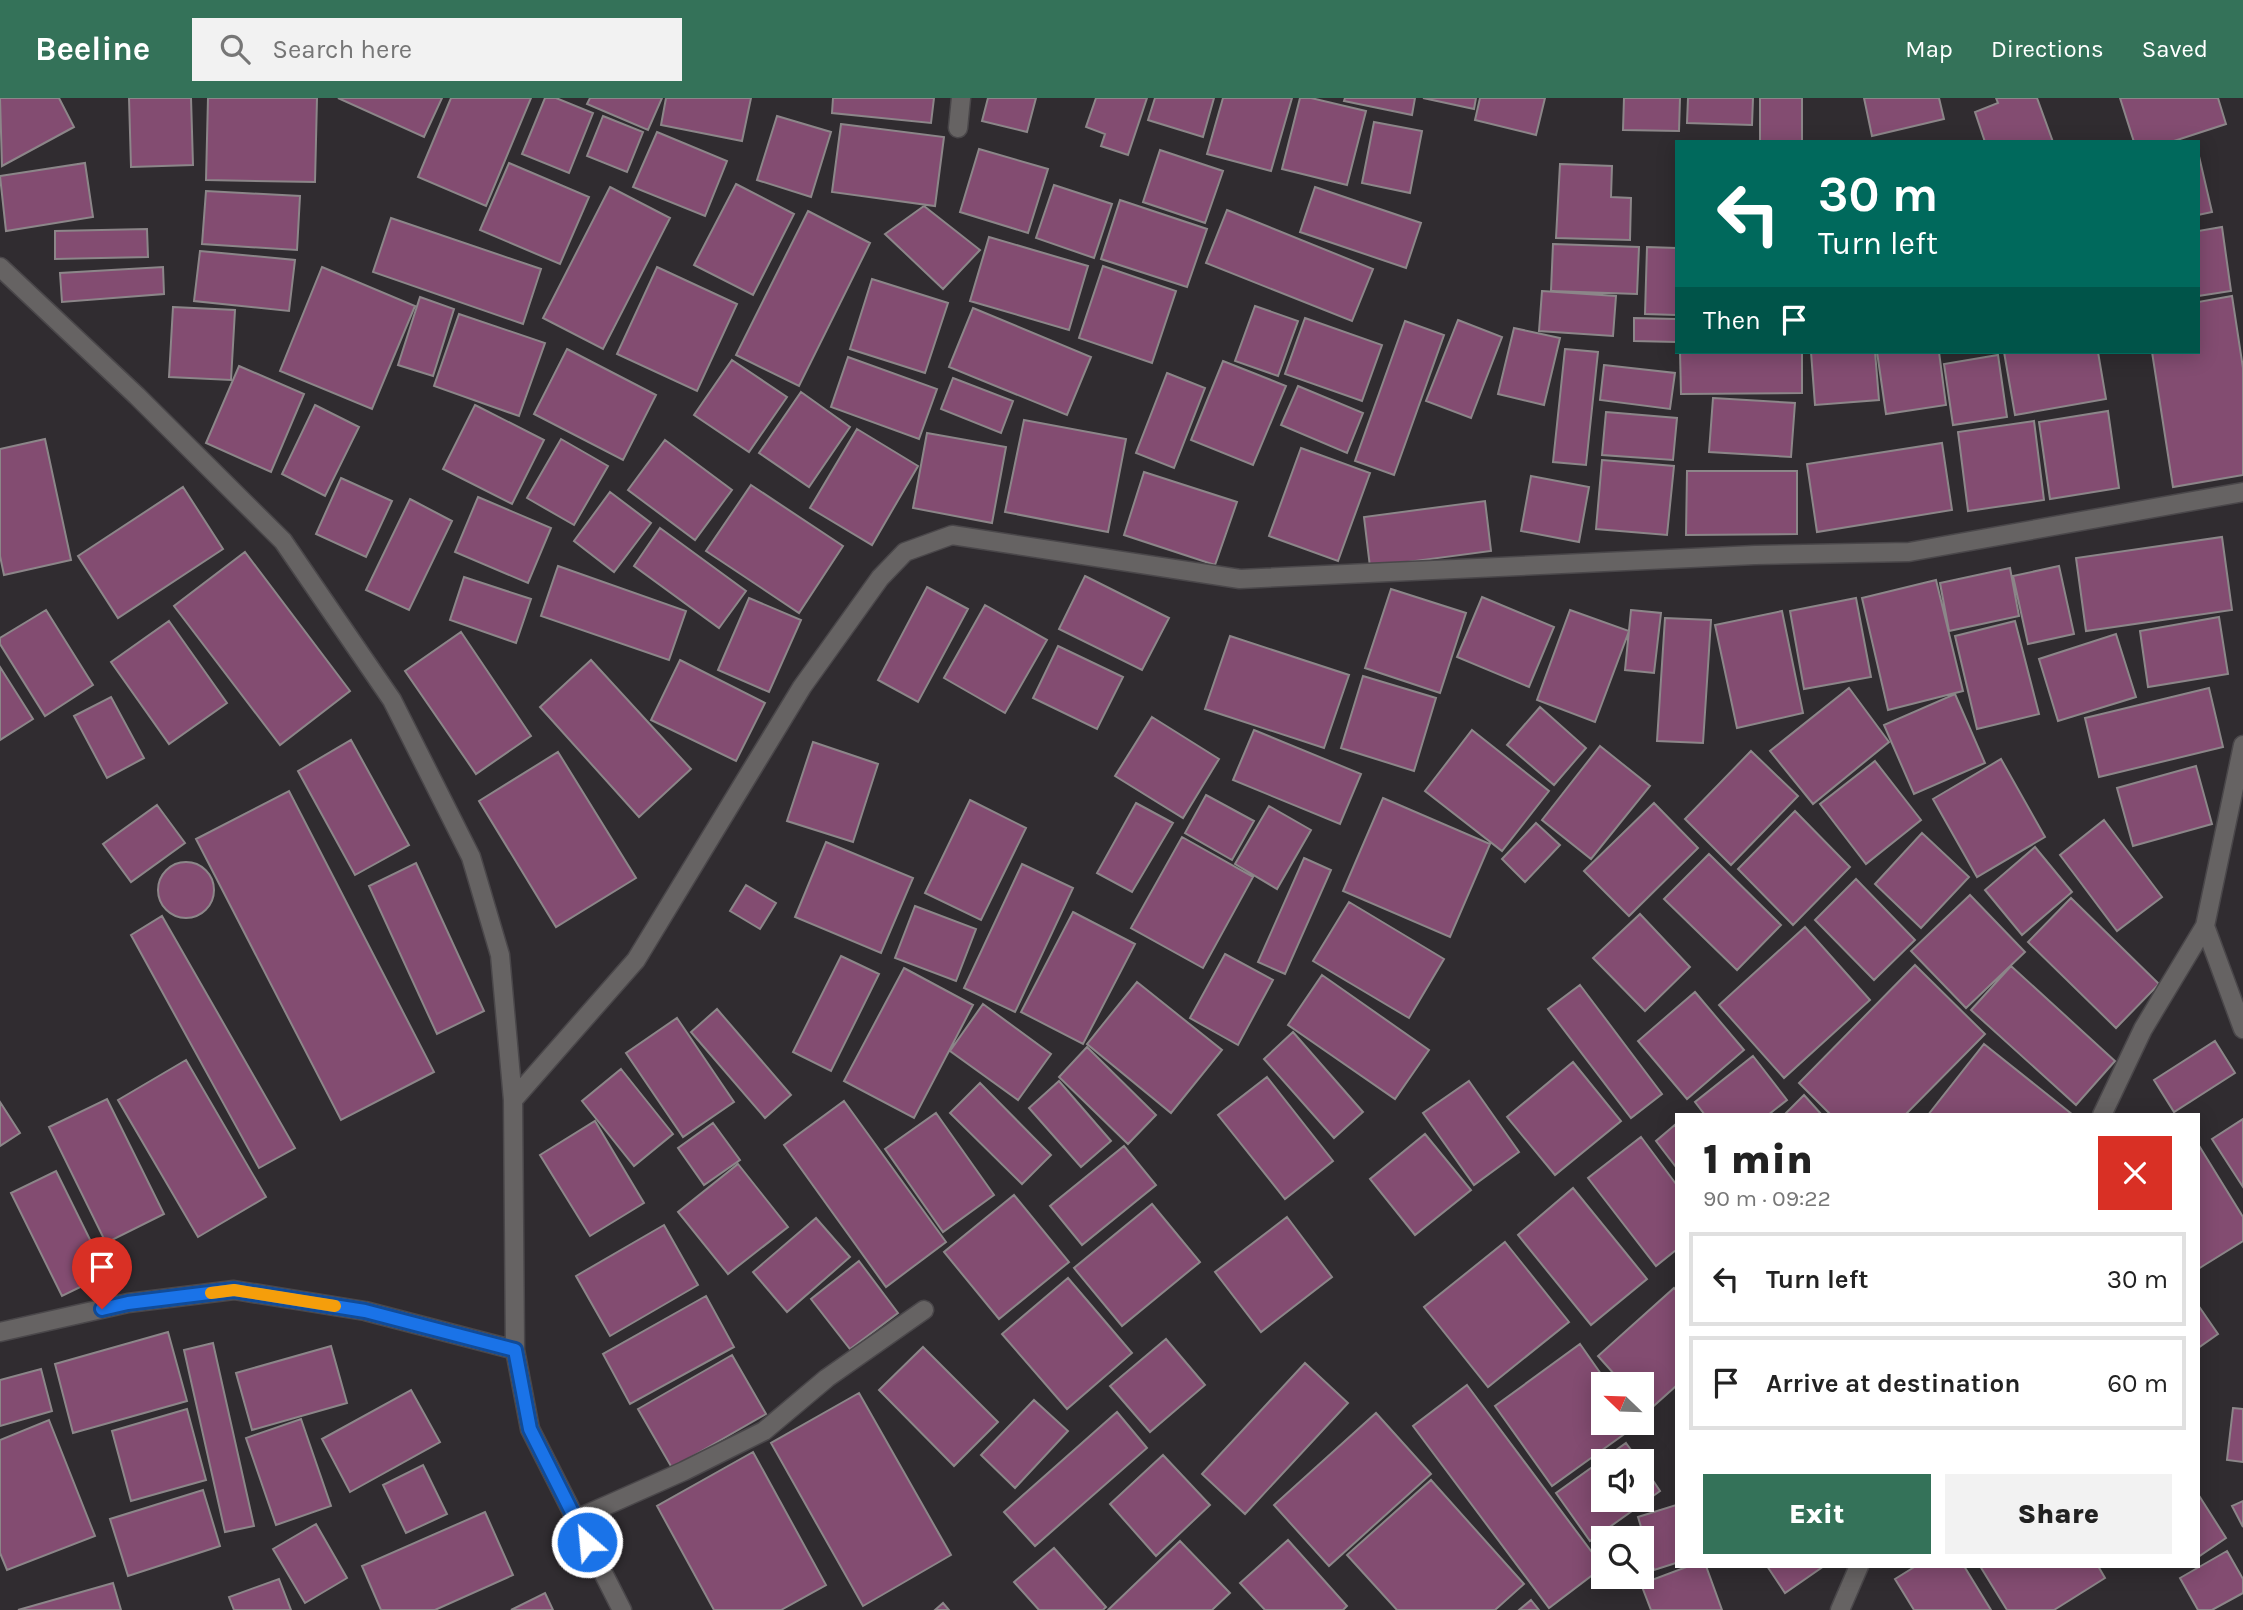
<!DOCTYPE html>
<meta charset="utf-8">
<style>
body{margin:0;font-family:Karla,sans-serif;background:#f2f2f2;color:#222;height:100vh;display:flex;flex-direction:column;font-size:26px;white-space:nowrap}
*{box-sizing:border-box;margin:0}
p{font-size:23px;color:#767676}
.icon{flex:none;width:38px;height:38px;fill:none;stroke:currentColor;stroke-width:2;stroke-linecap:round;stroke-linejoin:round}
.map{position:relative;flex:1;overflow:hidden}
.details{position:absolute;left:1675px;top:1015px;width:525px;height:455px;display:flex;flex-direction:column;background:#fff;border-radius:0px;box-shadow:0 4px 18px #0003}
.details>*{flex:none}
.hud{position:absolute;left:1675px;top:42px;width:525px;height:214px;border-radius:0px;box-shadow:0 4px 18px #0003;background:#00695c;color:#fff;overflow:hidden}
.needle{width:46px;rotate:293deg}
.buttons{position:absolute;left:1591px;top:1274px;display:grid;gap:14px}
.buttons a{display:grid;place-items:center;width:63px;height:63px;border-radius:0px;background:#fff;box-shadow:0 4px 18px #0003;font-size:35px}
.pin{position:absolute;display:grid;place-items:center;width:60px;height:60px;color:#fff;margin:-72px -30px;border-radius:50% 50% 50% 0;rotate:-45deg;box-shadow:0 0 7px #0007}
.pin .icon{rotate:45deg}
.me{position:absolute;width:77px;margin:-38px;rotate:333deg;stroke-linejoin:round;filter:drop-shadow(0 0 5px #0008)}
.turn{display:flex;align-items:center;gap:24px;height:147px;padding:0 28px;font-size:32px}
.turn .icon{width:91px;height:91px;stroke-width:2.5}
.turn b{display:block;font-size:49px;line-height:60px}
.then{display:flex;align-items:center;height:66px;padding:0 28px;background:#0003;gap:14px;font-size:26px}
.round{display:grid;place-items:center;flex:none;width:74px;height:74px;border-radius:0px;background:#f2f2f2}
.head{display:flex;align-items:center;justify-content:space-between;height:119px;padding:0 28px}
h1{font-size:42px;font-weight:800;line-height:52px}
.action{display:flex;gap:14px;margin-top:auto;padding:14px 28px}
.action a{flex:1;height:80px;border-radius:0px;background:#347259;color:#fff;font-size:28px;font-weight:800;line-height:80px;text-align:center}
.action a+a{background:#f2f2f2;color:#222}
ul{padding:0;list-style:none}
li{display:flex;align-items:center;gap:21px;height:94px;margin:0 14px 10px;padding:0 14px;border:4px solid #e0e0e0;border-radius:0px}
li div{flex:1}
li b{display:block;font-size:26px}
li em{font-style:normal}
header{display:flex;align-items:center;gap:42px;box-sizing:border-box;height:98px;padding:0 35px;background:#347259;color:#fff}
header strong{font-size:33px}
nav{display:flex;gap:38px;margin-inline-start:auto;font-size:24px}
.search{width:490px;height:63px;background:#f2f2f2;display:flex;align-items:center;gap:18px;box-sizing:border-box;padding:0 24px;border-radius:0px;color:#767676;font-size:26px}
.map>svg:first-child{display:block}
</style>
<header>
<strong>Beeline</strong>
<div class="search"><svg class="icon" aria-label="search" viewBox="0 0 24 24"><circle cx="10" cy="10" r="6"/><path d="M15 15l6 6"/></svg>Search here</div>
<nav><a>Map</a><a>Directions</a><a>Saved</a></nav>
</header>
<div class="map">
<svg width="2243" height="1512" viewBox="0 0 2243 1512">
<rect width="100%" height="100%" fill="#302c30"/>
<path fill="#834c71" stroke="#8c8689" stroke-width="2" d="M0,0H59L74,29L2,68Z
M129,0H191L193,67L131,69Z
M208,0H317L315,84L206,82Z
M338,0H442L424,39Z
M451,0H531L486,108L418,79Z
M545,0H556L593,15L569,75L522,56Z
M590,0H662L648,32L587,6Z
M666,0H751L742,43L661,27Z
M833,0H934L931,25L832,15Z
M988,0H1036L1027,34L982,23Z
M1096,0H1147L1128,57L1101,48L1105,36L1086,29Z
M1155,0H1214L1203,39L1148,22Z
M1223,0H1292L1271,73L1207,56Z
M1300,0H1311L1366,13L1347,87L1282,71Z
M1345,0H1415L1412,17L1344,3Z
M1423,0H1476L1474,11Z
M1480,0H1545L1536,37L1475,22Z
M1624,0H1680L1679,33L1623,32Z
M1688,0H1753L1752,27L1687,25Z
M1760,0H1802V44H1760Z
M1864,0H1939L1944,21L1872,38Z
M1996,0H2037L2053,44H1985L1975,14L1998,5Z
M2120,0H2218L2226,26L2171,44H2134Z
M603,18L643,34L627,74L587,58Z
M777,18L831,34L811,99L757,82Z
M1374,24L1422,33L1410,95L1362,85Z
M841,26L944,39L935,108L832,94Z
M657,34L727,63L705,118L633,89Z
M979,51L1048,71L1028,135L960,114Z
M1160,52L1223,73L1205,125L1143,104Z
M2198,54L2212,114L2198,117Z
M85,65L93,119L6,133L0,78Z
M509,65L589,99L560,166L480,132Z
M1560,66L1612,68L1611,99L1631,100L1630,142L1556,140Z
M736,86L794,116L753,197L694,167Z
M1054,87L1112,106L1094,160L1036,140Z
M610,89L670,120L603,251L543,220Z
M1315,89L1421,125L1406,170L1300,134Z
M206,93L300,98L297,152L202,146Z
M1120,102L1207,131L1187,189L1101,161Z
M924,108L980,152L943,191L885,136Z
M1227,112L1373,171L1352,223L1206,165Z
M808,113L870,145L799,288L736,257Z
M391,120L541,171L523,226L373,174Z
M2222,129L2231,193L2198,198V133Z
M147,131L148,159L55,161V133Z
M989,139L1088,168L1069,232L970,203Z
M1553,146L1639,149L1637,196L1551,193Z
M1647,149L1676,150V217L1645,216Z
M200,153L295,162L289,213L194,203Z
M1103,168L1176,193L1152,265L1079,240Z
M163,169L164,196L62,204L60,175Z
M322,169L415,208L372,311L280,273Z
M657,169L737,206L697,293L617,256Z
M872,181L948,205L925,275L850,251Z
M1542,193L1616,198L1613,238L1539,233Z
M2232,198L2243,270V377L2173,389L2152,254H2198V204Z
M420,199L454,211L433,278L398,267Z
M1255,208L1298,223L1278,278L1235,263Z
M173,209L235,212L231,282L169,279Z
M973,210L1091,259L1067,317L949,269Z
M459,216L545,245L519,318L434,288Z
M1305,220L1382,247L1362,303L1285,276Z
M1634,220L1676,221V244L1634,243Z
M1458,222L1502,239L1471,320L1426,303Z
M1405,223L1444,237L1394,377L1355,363Z
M1514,230L1560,240L1544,307L1498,296Z
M567,251L656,297L623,362L534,316Z
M1565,251L1598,254L1586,367L1553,364Z
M1680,254H1802V295L1681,296Z
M1811,254H1875L1879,302L1815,307Z
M1877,254H1939L1946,307L1886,316Z
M2004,254H2098L2106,301L2015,317Z
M1998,257L2007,319L1953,327L1944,266Z
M848,259L937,291L919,341L831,309Z
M732,262L787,299L749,354L694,317Z
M1223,263L1286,288L1253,367L1191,342Z
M1604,267L1675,275L1670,311L1600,302Z
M239,268L304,296L271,374L206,345Z
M1167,275L1205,290L1174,370L1136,355Z
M953,280L1013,303L1001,335L941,311Z
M1298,288L1363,315L1347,355L1281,327Z
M801,294L850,329L809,389L759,355Z
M1713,300L1795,305L1791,359L1709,354Z
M315,307L359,329L325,398L282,376Z
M475,307L544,342L512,406L443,371Z
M2108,313L2119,390L2050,401L2039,324Z
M1606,314L1677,320L1673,362L1602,357Z
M1024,322L1126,341L1108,434L1005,414Z
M2034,323L2044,402L1968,413L1958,334Z
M857,331L918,368L872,447L810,410Z
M927,335L1006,349L992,425L913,410Z
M45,341L71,462L4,477L0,458V351Z
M561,341L608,368L574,427L527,400Z
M665,342L732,392L695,442L628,392Z
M1942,345L1952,412L1817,434L1807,366Z
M1301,350L1370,375L1338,463L1269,438Z
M1602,362L1674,368L1667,437L1596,431Z
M1687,373H1797V436L1686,437Z
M1144,374L1237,404L1215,467L1124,437Z
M1531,378L1589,389L1579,444L1521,433Z
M341,380L392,403L366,459L316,436Z
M751,387L843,448L799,515L706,453Z
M183,389L223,451L118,520L78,458Z
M610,394L651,425L614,474L574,443Z
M478,399L551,430L528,485L455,454Z
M410,401L452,423L409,512L366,492Z
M1485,403L1491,453L1370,469L1364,419Z
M660,430L746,493L719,530L634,468Z
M2222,439L2232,512L2086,533L2076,460Z
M245,454L350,593L280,647L174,508Z
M558,468L686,513L669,562L541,518Z
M2059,468L2074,536L2028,546L2013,478Z
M2010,470L2019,518L1949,533L1940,485Z
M1085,478L1169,520L1142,572L1059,531Z
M464,479L531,501L516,545L450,522Z
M1936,482L1963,593L1888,612L1862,500Z
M927,489L968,511L918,604L878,582Z
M1391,491L1466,515L1440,595L1365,570Z
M1482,499L1554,529L1529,589L1457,559Z
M749,500L801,522L769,594L718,572Z
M1856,500L1871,579L1804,591L1790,513Z
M985,507L1047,542L1005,615L944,580Z
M46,512L93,587L45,618L0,546V540Z
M1570,512L1629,533L1595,624L1537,602Z
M1631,512L1661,515L1654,575L1625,572Z
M1782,513L1803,615L1737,630L1715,527Z
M2219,519L2228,576L2148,589L2140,533Z
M1665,520L1711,522L1703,645L1657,643Z
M169,523L227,605L169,646L111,564Z
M2015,523L2039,616L1977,631L1955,538Z
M461,534L531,638L476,676L405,573Z
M2116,536L2136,599L2058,623L2039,561Z
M1230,538L1349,577L1324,650L1205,611Z
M1058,548L1123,579L1097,631L1033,600Z
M591,562L691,671L639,719L540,609Z
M680,562L765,605L736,663L651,622Z
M0,569L33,621L0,642Z
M1363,578L1436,600L1414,673L1341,650Z
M1849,590L1889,644L1813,706L1770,653Z
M2209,590L2223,649L2099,679L2085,620Z
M1955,596L1985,665L1914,696L1884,627Z
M111,599L144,660L107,680L74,618Z
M1540,609L1586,650L1554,687L1507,647Z
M1152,619L1219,661L1183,720L1115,678Z
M1254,632L1361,676L1340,726L1233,682Z
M1472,632L1549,693L1502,753L1425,693Z
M351,642L409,747L355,777L298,673Z
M813,644L878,666L853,744L787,723Z
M1600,648L1650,688L1591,761L1542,722Z
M1751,653L1798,698L1731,767L1685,721Z
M558,654L636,780L556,829L479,703Z
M2001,661L2045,739L1977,779L1933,701Z
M1875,663L1921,722L1866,766L1820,706Z
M2196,668L2212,726L2133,748L2117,690Z
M289,693L434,974L341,1022L196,741Z
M1206,697L1254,723L1232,762L1185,735Z
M1383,700L1490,746L1450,839L1343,793Z
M970,702L1026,730L981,822L925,795Z
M1136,705L1173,725L1132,794L1097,775Z
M1654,705L1698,750L1629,818L1584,773Z
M157,707L185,745L131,784L103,746Z
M1269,708L1311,732L1277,791L1235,766Z
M1795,713L1850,769L1793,827L1738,771Z
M2104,722L2162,799L2117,833L2060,757Z
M1536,725L1560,747L1525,784L1502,761Z
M1922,735L1969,779L1921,830L1875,786Z
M1182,739L1253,779L1203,870L1131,830Z
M826,744L913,780L881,855L795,819Z
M2035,749L2072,794L2022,837L1985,792Z
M1709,756L1781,827L1737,872L1664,801Z
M1304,760L1331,772L1285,876L1258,864Z
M158 792a28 28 0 1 1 56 0a28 28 0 1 1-56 0Z
M416,765L484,913L437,936L369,788Z
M1022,766L1073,790L1015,914L964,890Z
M1856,781L1915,842L1874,882L1815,822Z
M746,787L776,805L760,831L730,813Z
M1970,797L2025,854L1966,910L1911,853Z
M2071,800L2159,886L2116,930L2028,844Z
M1349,804L1444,861L1409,920L1313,863Z
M915,808L976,831L956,883L895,860Z
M1073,814L1135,846L1083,946L1021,914Z
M1640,816L1690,869L1645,913L1593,860Z
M162,818L295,1050L259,1070L131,837Z
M1805,829L1870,902L1784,980L1719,907Z
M1225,856L1273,882L1238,947L1190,920Z
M841,858L879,876L831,973L793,954Z
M1915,867L1985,936L1905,1017H1831L1799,985Z
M2011,868L2115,963L2076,1007L1971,912Z
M904,870L973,907L914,1020L844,983Z
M1322,877L1429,952L1395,1001L1288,927Z
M1137,884L1222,952L1171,1015L1087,946Z
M1580,887L1662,996L1631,1020L1548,911Z
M1695,894L1744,952L1687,1001L1638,943Z
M983,906L1051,956L1018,1002L950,953Z
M717,911L791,997L765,1020L691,934Z
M677,920L734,1004L683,1039L626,955Z
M1293,934L1363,1014L1334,1040L1264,961Z
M2215,943L2235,975L2174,1014L2154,982Z
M1984,946L2073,1017H1928Z
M1087,949L1156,1017L1128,1046L1059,979Z
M1753,958L1787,1002L1768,1017H1705L1695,1004Z
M186,962L266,1099L198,1139L118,1002Z
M1573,964L1621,1023L1555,1077L1507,1019Z
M621,971L673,1036L634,1068L582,1003Z
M1267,979L1333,1063L1285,1101L1218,1017Z
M1059,983L1111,1043L1081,1069L1029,1010Z
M1469,983L1519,1054L1474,1087L1423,1015Z
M980,985L1051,1057L1022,1086L950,1015Z
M1804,997L1822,1017H1784Z
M107,1001L164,1116L106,1145L49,1029Z
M844,1003L946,1144L886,1189L784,1047Z
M0,1004L20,1035L0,1048Z
M936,1015L994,1097L943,1134L885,1051Z
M2243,1021V1089L2212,1041Z
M595,1023L644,1105L590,1138L540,1057Z
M713,1025L740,1062L704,1087L678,1050Z
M1676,1026V1069L1656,1043Z
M1425,1036L1471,1092L1415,1137L1370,1081Z
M1641,1039L1676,1086V1152L1656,1168L1588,1080Z
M2198,1046L2243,1119V1143L2198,1171Z
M1124,1048L1156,1087L1082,1147L1050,1108Z
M738,1066L788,1129L728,1176L678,1114Z
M56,1073L107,1176L62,1198L11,1095Z
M1573,1090L1647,1181L1591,1227L1518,1137Z
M1014,1097L1069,1164L999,1221L944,1154Z
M1152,1106L1200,1164L1122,1228L1074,1170Z
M1287,1119L1332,1179L1261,1234L1215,1174Z
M816,1120L850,1159L787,1214L753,1174Z
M664,1127L698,1187L610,1238L576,1178Z
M1505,1144L1569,1224L1488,1289L1424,1209Z
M859,1163L898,1215L850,1251L811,1201Z
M1068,1180L1132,1255L1067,1311L1002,1236Z
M1674,1190L1676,1192V1288L1647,1314L1642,1307V1286H1623L1598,1258Z
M706,1198L734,1249L630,1306L603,1256Z
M2198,1207L2218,1236L2198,1250Z
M168,1234L187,1303L73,1335L55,1266Z
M1166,1241L1205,1287L1150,1334L1110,1288Z
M213,1245L254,1428L225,1434L184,1252Z
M1580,1246L1608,1286H1603V1325H1636L1637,1327L1552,1388L1495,1308Z
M331,1248L347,1305L252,1332L236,1275Z
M923,1249L998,1324L954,1368L879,1292Z
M732,1257L766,1316L672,1370L638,1311Z
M1305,1265L1348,1305L1245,1416L1202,1376Z
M41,1271L52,1313L0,1328V1282Z
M1467,1287L1603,1469L1549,1510L1413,1328Z
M411,1292L440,1344L350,1394L322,1341Z
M859,1295L951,1457L863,1508L771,1345Z
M1034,1302L1068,1333L1015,1390L981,1357Z
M2233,1310L2243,1311V1364L2227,1362Z
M187,1311L206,1382L131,1403L112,1333Z
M1117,1314L1147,1350L1035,1448L1004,1414Z
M1376,1315L1431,1376L1329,1468L1274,1407Z
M301,1321L331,1408L276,1427L246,1340Z
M49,1322L95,1438L7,1472L0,1455V1342Z
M1626,1345L1639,1363H1603V1402H1642V1366L1660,1393L1590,1443L1556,1395Z
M753,1354L826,1487L781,1512H714L657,1408Z
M1163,1357L1210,1407L1156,1458L1110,1406Z
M423,1367L447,1416L406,1435L383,1387Z
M1431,1382L1524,1486L1495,1512H1397L1347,1457Z
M203,1392L220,1448L128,1478L110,1421Z
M2198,1396L2226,1440L2198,1459Z
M2243,1403V1429L2232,1408Z
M1676,1407V1465L1654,1472L1638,1419Z
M485,1414L513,1477L435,1512H381L362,1468Z
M316,1426L347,1480L305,1505L273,1451Z
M1288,1442L1347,1508L1343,1512H1265L1240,1485Z
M1180,1443L1230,1495L1212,1512H1108Z
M1054,1450L1106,1509L1103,1512H1039L1014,1484Z
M2227,1453L2243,1481V1495L2212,1512H2198L2180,1480Z
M1689,1468H1706L1722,1512H1651L1641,1486Z
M1767,1468H1824L1785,1495Z
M1916,1468H1964L1991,1512H1914L1895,1481Z
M1980,1468H2098L2105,1480L2054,1512H2007Z
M279,1481L291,1512H234L229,1499Z
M113,1485L121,1512H18Z
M545,1495L553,1512H511Z
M1531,1502L1539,1512H1519Z
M943,1505L949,1512H935Z"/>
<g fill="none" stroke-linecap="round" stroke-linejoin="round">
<defs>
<path id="street" d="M958,30L961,0
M0,169L137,298L283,443L392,602L471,759L500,857L513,1002L515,1252L530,1331L622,1512
M2205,828L2243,931
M513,1002L636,862L802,589L880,480L905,454L952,437L1240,481L1755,457L1909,454L2243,394
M2102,1017L2143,931L2205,828L2243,647
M0,1234L128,1205L234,1192L365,1213L515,1252
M576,1421L684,1373L764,1333L827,1280L924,1212
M1840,1512L1859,1468"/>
</defs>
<use href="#street" stroke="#4a474a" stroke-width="21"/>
<use href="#street" stroke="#666363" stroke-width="18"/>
</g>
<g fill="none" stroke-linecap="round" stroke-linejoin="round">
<defs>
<path id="route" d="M102,1211L128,1205L234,1192L365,1213L515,1252L530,1331L587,1444"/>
</defs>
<use href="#route" stroke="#114b97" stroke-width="18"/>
<use href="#route" stroke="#1a73e8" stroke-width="12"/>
<path stroke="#f59e0b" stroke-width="12" d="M211,1195L234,1192L335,1208"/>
</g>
</svg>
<div class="buttons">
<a><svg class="needle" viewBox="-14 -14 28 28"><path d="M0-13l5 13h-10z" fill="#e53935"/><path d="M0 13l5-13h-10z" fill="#767676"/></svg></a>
<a><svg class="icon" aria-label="sound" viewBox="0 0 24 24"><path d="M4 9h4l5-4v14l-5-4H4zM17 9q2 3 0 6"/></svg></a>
<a><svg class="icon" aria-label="search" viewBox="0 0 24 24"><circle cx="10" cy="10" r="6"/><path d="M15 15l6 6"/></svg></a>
</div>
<div class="pin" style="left:102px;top:1211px;background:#d93025"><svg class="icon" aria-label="arrive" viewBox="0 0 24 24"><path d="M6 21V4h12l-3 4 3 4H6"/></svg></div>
<svg class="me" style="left:587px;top:1444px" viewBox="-20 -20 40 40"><circle r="17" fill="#1a73e8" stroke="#fff" stroke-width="3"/><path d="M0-11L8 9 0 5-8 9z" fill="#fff"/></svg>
<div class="hud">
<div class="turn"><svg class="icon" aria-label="left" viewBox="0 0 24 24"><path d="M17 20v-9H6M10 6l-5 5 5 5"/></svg><div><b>30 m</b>Turn left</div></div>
<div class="then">Then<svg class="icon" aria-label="arrive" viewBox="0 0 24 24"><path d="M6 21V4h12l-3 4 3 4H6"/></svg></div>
</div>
<section class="details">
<div class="head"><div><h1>1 min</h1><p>90 m · 09:22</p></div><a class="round" style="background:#d93025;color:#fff"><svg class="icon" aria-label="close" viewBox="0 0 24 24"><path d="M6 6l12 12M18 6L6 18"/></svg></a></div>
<ul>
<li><svg class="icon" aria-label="left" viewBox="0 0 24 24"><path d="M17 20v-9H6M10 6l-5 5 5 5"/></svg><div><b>Turn left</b></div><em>30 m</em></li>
<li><svg class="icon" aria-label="arrive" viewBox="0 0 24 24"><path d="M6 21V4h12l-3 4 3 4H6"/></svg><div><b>Arrive at destination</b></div><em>60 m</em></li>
</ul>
<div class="action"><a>Exit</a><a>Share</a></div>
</section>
</div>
